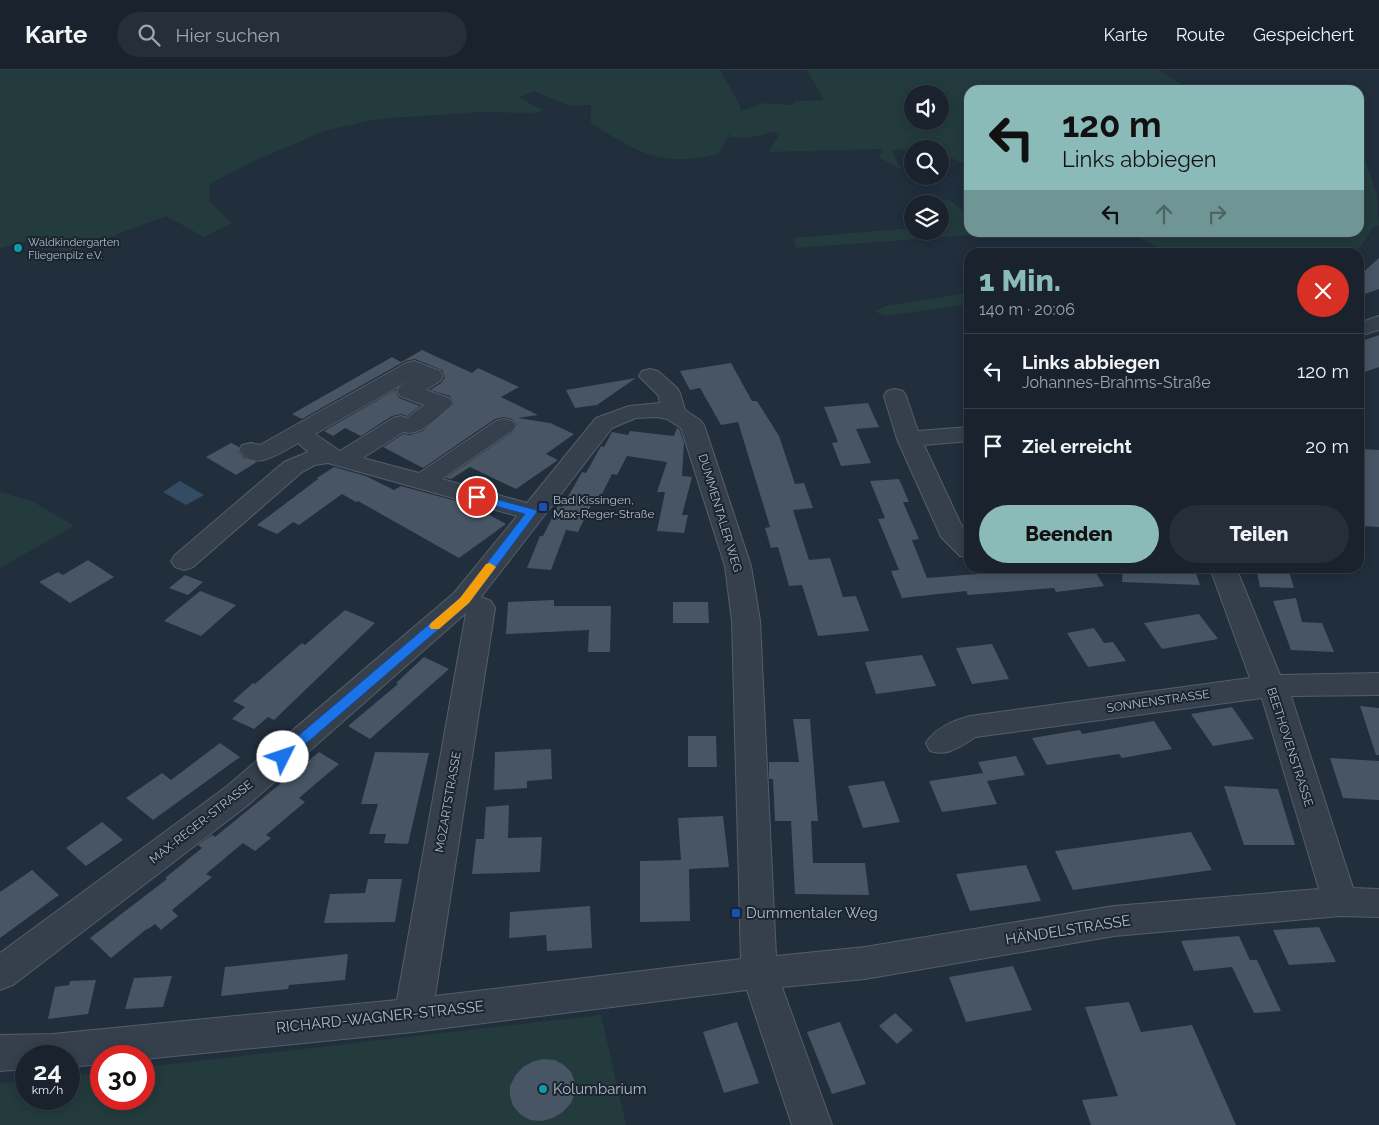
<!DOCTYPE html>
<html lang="de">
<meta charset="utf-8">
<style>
body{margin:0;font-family:Raleway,sans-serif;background:#262f39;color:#f1f3f6;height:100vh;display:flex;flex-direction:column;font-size:19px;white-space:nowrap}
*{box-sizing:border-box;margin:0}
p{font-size:16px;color:#9fa4aa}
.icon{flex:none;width:28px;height:28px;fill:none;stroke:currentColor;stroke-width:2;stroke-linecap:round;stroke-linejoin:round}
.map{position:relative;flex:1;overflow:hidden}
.sheet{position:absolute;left:964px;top:178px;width:400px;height:325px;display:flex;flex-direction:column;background:#19222d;border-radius:15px;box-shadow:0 2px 12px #0003,0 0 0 1px #373f49}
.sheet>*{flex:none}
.hud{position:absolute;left:964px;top:15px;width:400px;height:152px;border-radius:15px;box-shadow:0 2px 12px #0003,0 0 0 1px #373f49;background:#8bbbb9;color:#111;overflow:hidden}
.tools{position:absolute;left:904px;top:15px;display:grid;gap:10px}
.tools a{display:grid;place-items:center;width:45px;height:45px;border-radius:50%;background:#19222d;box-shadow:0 2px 12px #0003,0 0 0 1px #373f49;font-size:25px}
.speed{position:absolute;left:15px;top:975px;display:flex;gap:10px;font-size:25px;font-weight:700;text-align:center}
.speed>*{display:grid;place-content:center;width:65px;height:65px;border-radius:50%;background:#19222d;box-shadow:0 2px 12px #0003,0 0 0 1px #373f49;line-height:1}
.speed small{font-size:12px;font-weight:400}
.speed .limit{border:8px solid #d22;background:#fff;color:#111}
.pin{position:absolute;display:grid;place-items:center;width:42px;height:42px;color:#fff;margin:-21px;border:2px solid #fff;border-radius:50%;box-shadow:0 1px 5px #0007}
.me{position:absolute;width:55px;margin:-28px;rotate:49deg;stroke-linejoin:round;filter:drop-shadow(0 0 4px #0008)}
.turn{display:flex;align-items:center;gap:18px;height:105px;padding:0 15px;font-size:22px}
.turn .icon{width:65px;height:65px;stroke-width:2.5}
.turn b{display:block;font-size:35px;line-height:42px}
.lanes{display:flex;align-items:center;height:48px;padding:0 15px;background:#0003;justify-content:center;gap:25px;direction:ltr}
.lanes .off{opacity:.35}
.round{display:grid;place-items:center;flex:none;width:52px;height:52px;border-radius:26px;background:#262f39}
.headline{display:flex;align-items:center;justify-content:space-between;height:85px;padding:0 15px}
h1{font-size:30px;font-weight:800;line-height:38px;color:#8bbbb9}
.button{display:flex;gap:10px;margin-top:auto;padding:10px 15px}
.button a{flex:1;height:58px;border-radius:30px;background:#8bbbb9;color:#111;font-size:20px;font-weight:800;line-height:58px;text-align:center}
.button a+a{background:#262f39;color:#f1f3f6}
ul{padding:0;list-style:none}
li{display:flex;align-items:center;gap:15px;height:75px;padding:0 15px;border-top:1px solid #373f49}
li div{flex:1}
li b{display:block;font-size:19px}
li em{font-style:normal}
header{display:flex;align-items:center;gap:30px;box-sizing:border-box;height:70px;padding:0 25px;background:#19222d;border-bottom:1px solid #373f49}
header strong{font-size:24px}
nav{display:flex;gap:28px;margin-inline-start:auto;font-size:18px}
.search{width:350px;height:45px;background:#262f39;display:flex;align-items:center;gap:12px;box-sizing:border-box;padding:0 18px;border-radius:28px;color:#9fa4aa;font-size:19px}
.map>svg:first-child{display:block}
</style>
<header>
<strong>Karte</strong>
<div class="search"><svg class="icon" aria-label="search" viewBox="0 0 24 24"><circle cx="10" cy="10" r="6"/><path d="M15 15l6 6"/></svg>Hier suchen</div>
<nav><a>Karte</a><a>Route</a><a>Gespeichert</a></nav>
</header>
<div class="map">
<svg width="1379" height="1055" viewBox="0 0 1379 1055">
<rect width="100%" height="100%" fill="#212e3c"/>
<path fill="#233b3d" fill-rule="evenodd" d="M0,0H720L740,35L741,41L764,33L791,35L795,33V31L824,30L807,0H1158L1191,20H969V95L947,87L944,80L940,79L891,80C895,85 896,92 901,98L900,99L880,88L879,85L884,79L768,82L780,64L773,62L749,68L729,67L734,55L719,84C663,98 637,83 591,53V35L569,36L534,21L519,27L542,40L538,43L480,42L378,49L327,60L250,93L210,114L209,131L232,153L204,167L166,146L63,185L47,165L0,178ZM912,24H940V51H912Z
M1359,71L1377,126L1379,156H1374L1360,178L1344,182H1163C1154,174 1143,171 1133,163L1359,162Z
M949,129L969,147V162L986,164L796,178L793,168L912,158V161H940V156L948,154L940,144V134H932L930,131Z
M969,223V234L886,246L878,243L876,241L885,236Z
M0,422L32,431L74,456L0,498Z
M601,945L626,1055H0V1013L26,1010V1029H69V1006L101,1002V1029H144V997Z"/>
<path fill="#344b64" d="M180,411L204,425L186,435L163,422Z"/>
<path fill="#475565" d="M1379,188V219L1359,226V206Z
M1379,265V297L1359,304V272Z
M422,280L472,303L478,298L519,317L501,327L538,345L518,348L550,353L574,364L546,384L558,390L516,419L470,397L451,409L446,408L513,362L517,355L512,349L504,347L495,349L423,398L383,377L403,364L410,365L423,361L454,334L450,326L430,320L441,313L445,307L442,300L415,289L405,291L302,349L292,344L392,287L401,292Z
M731,293L752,331H757L779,366L795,414L804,413L813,438L793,440L809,490L830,488L843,527L856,526L869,561L818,566L802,515L789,516L778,477L771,478L765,458L770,457L738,352L721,355L700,318L690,320L680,301Z
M636,308L597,335L575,338L566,320Z
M395,320L399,328L420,336L407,346L401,344L392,346L361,366L345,358L333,366L324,361Z
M868,333L879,357L856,359L871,393L841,396L832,373L838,372L824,337Z
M677,358L679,359L684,372L682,406L692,407L682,445H688L684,463L657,461L665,422H657L667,392L627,386L617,405L612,404L600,428L595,427L578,462L566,460L551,500L527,498L540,466H543L558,436L562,437L582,402L586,403L601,376L604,377L612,362L628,365L630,361L674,366Z
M231,373L239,377L238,381L244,388L257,392L236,405L206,387Z
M1359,379L1379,380V457L1362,456L1359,446Z
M334,397L366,406L394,420L401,416L471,435L506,454L459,488L358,431L356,432L342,424L299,455L293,452L277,464L257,455L318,409L317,408Z
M899,409L909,432H903L919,469L912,470L927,508L1015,501L1016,503L1064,498H1093L1104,516L1056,522L1054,518L968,525L966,521L902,528L891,501L899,500L878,449L885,448L870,411Z
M88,490L114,507L70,533L39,512L58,502L63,505Z
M1123,498H1194L1200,515L1122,512Z
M1256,498H1288L1294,518L1260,517Z
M185,505L203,512L188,525L169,518Z
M200,521L236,535L201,566L164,551Z
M1296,528L1302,552L1322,553L1334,582L1291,580L1273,531Z
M554,530V536H611L610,582H588L589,560L506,564L508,532Z
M673,532H708L709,553H673Z
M345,540L375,553L274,650L268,647L254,659L232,649L245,637L233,631L253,613L255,614L302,573L305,575Z
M1199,544L1218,569L1162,579L1144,553Z
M1094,558L1104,573L1113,572L1126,591L1088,597L1067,563Z
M992,574L1009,609L972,614L956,578Z
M922,585L936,616L876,624L865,592Z
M424,587L449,599L370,669L348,656L398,614L396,613Z
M1360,636L1379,638V685H1376Z
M1232,637L1254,669L1213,676L1191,644Z
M793,649H810L818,751H811L813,793H865L869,825L795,824L791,751H775L773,709H769V692H799Z
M1154,651L1172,679L1122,688L1119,684L1047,695L1032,668L1080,660L1082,664Z
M688,666H716L717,697H688Z
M220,673L240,687L153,750L126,728L162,703L171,710Z
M551,679L552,709L527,711V718L494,720L495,682Z
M319,682L339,694L299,728L305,732L266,765L271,768L255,781L243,773L206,804L212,807L172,840L178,846L161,860L155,854L147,860L148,858L111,888L90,868L167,809L165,808L202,778L198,775L212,765L215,767Z
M375,682L429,683L408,774L384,773L386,764H369L378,734H361Z
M1016,686L1025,705L987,711L997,734L942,742L929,711L983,703L985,707L978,692Z
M1330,688L1379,691V730L1343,728Z
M884,711L900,752L863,758L848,716Z
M1224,716L1278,719L1295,775H1244Z
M509,735L508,768L542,767L540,802L472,804L476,769H484L486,737Z
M723,746L729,797L689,799L690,851L640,852V791L681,790L678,748Z
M102,752L123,770L86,796L66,778Z
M1191,762L1212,800L1073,820L1055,781Z
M1026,795L1041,831L970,841L956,804Z
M32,800L59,825L0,868V822Z
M368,809H402L395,852L324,853L330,824L365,823Z
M590,836L592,878L547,881L546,865L509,868L510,842Z
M1319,857L1336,892L1289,895L1273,860Z
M1239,866L1250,890H1257L1281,941L1254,943L1232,897L1194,901L1181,871Z
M348,884L345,910L289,915L288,919L221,926L225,897Z
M1013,896L1032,940L966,952L949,907Z
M172,906L163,937L125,939L134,908Z
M96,910L88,944L48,949L55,917L69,915L70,911Z
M1129,932L1141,962L1192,955L1236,1055H1091L1082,1030L1118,1026L1085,937Z
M895,943L913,960L897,974L879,956Z
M737,952L759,1013L724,1023L703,962Z
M840,952L866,1014L832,1024L807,962Z
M543,989L555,990L564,995L571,1002L575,1012V1023L571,1033L563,1042L553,1048L542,1051L530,1050L521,1045L513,1036L510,1026V1016L515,1006L523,997L532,992Z"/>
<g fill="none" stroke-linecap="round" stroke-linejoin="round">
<defs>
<path id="minor" d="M1379,246V260L1359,266V253Z
M414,291L440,301L443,306L440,311L426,320L449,328L453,333L449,338C436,348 421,367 403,362L363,388L419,403L496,351L504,349L512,351L516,356L512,361L442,409L527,433L596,348L629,336L660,333L658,325L639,306L642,301L650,299L658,301L677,318L680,323L685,340L700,350L704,355L751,496L760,551L776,886L865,877L1114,836L1319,819L1262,628L976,667C960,676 949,687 930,681L926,673C934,659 954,650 970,646L1250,608L1210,498H1236L1280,605L1379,603V625L1291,626L1353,818L1379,819V847L1340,846L1114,866L865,909L782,917L832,1055H792L747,920L413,962L144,989V986H101V994L69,997V986H26V999L0,1001V965L53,964L397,930L466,543L248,735L13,915L0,920V883L226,717L454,523L517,446L328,393L315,395L302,402L193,497L184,500L175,497L171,491L175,485L284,392L308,382L298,373C280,383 254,403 239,380L242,375L251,373L260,375L406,293ZM415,307L400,316L397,321L400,326L424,335L407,348L401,346L393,348L340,381L315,364ZM657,347L667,349L681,358L725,496L732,551L741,889L435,926L495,538L491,531L481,527L612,358L636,348Z
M895,319L903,321L906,326L918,361L969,357V371L924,375L965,463L969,466V488L960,486L941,467L897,369L884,326L887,321Z"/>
</defs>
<use href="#minor" stroke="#535e69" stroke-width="2"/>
<use href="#minor" fill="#35404c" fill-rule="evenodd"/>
</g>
<path fill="#1a73e8" stroke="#114b97" d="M477,424L536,440L537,442L469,533L287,690H278L276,687L278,683L460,528L525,444L473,430L472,427L473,425Z"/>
<path fill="#f59e0b" d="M490,493L496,497L469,533L439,559H431L429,556L431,553L460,528L486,494Z"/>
<g fill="#0f9aa8" stroke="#1a2530" stroke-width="2">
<circle cx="18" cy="178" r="5"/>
<circle cx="543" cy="1019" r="5"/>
</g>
<g fill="#1a4fb4" stroke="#1a2530" stroke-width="2">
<rect x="538" y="432" width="10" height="10" rx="2.5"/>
<rect x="731" y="838" width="10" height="10" rx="2.5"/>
</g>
<g text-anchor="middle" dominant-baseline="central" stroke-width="4" stroke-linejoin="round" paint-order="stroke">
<g font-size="11" fill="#b0bbc8" stroke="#1a2530" text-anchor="start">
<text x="28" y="172">Waldkindergarten<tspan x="28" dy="13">Fliegenpilz e.V.</tspan></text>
</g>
<g font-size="12" fill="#b0bbc8" stroke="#1a2530" text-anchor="start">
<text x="553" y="430">Bad Kissingen,<tspan x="553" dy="14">Max-Reger-Straße</tspan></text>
</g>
<g font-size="12" fill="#b0bbc8" stroke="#1a2530">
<text transform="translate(720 443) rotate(73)">DUMMENTALER WEG</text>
<text transform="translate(1158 631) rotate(-8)">SONNENSTRASSE</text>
<text transform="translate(1290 677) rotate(72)">BEETHOVENSTRASSE</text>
<text transform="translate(448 732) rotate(-80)">MOZARTSTRASSE</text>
<text transform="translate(201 752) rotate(-38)">MAX-REGER-STRASSE</text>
</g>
<g font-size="15" fill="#b0bbc8" stroke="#1a2530" text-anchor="start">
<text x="746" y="843">Dummentaler Weg</text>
<text x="553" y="1019">Kolumbarium</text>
</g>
<g font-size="15" fill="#b0bbc8" stroke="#1a2530">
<text transform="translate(1068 860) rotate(-9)">HÄNDELSTRASSE</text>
<text transform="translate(380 947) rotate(-6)">RICHARD-WAGNER-STRASSE</text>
</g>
</g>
</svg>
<div class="tools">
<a><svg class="icon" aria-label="sound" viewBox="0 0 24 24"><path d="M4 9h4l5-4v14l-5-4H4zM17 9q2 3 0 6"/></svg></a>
<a><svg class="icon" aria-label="search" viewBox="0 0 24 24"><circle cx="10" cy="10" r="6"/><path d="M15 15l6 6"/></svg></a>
<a><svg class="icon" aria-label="layers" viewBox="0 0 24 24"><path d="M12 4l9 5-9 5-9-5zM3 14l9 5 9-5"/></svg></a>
</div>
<div class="speed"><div>24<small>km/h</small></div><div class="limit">30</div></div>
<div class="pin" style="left:477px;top:427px;background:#d93025"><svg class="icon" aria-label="arrive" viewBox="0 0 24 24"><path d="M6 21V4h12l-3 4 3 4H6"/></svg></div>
<svg class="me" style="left:283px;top:687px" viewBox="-20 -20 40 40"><circle r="19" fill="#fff"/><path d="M0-13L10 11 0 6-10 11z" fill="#1a73e8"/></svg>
<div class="hud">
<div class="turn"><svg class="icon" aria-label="left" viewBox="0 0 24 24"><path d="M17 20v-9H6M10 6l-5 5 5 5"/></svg><div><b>120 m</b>Links abbiegen</div></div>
<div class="lanes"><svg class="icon" aria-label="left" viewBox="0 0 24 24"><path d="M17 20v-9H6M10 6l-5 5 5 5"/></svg><svg class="icon off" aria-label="ahead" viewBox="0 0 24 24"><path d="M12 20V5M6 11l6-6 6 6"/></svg><svg class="icon off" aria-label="right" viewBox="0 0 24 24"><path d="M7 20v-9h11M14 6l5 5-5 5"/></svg></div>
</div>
<section class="sheet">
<div class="headline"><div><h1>1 Min.</h1><p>140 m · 20:06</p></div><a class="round" style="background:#d93025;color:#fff"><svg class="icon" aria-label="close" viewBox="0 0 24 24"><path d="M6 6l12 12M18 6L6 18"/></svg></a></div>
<ul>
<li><svg class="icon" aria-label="left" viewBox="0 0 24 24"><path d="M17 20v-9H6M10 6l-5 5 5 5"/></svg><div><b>Links abbiegen</b><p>Johannes-Brahms-Straße</p></div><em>120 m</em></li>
<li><svg class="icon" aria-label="arrive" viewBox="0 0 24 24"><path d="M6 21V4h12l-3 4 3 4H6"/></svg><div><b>Ziel erreicht</b></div><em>20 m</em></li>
</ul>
<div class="button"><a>Beenden</a><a>Teilen</a></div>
</section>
</div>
